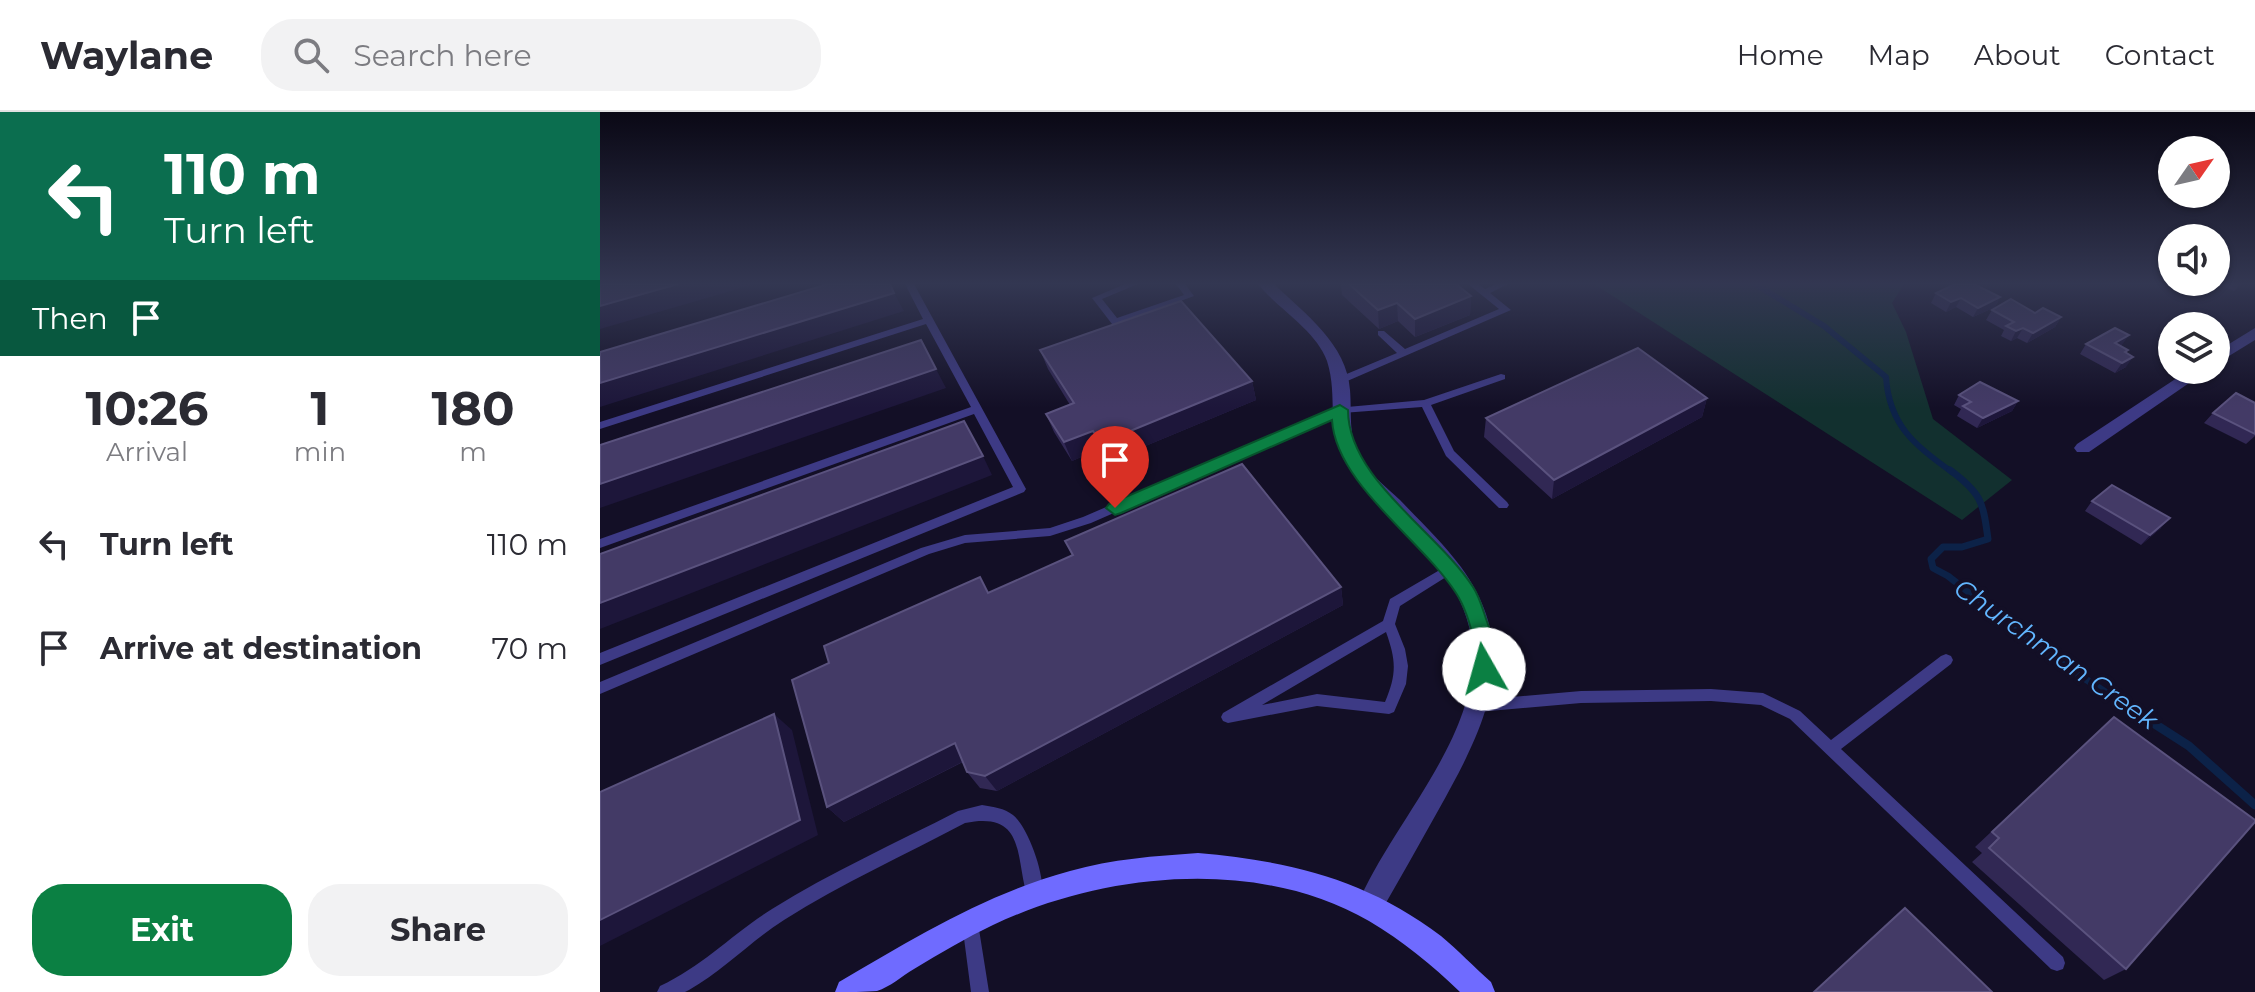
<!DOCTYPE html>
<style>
body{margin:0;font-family:Montserrat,sans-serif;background:#f2f2f3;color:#2b2b33;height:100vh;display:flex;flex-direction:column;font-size:30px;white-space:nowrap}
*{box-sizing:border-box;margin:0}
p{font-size:26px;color:#7c7c81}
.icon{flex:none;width:44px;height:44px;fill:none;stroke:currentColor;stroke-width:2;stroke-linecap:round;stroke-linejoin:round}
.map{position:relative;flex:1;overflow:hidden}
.side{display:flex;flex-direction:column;background:#fff;width:600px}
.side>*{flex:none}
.guide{background:#0b6e4f;color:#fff;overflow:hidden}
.needle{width:52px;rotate:56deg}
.fabs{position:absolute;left:1558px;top:24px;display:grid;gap:16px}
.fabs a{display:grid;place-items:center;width:72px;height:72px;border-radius:50%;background:#fff;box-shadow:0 2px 6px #0004;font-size:40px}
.pin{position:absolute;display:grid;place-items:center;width:68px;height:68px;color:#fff;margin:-82px -34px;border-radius:50% 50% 50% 0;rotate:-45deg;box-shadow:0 0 8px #0007}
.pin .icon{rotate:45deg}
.me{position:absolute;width:88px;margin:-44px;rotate:353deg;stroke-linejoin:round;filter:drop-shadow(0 0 6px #0008)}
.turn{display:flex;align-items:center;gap:28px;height:168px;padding:0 32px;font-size:36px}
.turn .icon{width:104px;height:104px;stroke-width:2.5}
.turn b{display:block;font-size:56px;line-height:68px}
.then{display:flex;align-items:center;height:76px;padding:0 32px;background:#0003;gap:16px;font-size:30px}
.eta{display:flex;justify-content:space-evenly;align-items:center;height:136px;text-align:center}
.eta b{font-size:48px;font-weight:700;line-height:56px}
.cta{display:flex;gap:16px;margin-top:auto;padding:16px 32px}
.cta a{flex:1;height:92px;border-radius:32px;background:#0b8043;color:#fff;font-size:32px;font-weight:700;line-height:92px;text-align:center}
.cta a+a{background:#f2f2f3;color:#2b2b33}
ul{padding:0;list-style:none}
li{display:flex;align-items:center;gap:24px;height:104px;padding:0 32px}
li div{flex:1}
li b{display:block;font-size:30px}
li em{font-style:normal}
header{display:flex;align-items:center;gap:48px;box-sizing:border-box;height:112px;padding:0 40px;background:#fff;border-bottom:2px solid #e1e1e2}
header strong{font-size:38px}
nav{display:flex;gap:44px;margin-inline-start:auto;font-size:28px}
.search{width:560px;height:72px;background:#f2f2f3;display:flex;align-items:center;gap:20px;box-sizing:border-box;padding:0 28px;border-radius:32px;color:#7c7c81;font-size:30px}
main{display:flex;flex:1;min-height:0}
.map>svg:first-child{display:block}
</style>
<header>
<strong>Waylane</strong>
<div class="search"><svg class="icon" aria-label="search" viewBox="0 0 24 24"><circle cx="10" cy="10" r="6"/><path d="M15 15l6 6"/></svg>Search here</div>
<nav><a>Home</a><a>Map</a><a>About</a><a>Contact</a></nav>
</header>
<main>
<section class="side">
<div class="guide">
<div class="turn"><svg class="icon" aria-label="left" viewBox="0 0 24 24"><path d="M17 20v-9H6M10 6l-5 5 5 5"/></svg><div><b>110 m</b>Turn left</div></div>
<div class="then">Then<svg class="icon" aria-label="arrive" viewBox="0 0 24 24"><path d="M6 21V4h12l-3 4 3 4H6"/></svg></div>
</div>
<div class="eta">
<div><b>10:26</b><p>Arrival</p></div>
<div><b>1</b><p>min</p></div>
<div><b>180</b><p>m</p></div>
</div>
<ul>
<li><svg class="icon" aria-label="left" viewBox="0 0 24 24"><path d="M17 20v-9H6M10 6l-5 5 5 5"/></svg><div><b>Turn left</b></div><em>110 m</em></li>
<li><svg class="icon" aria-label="arrive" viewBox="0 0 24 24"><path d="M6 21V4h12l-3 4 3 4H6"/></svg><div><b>Arrive at destination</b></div><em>70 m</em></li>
</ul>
<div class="cta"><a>Exit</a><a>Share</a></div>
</section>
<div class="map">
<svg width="1655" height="880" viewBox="0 0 1655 880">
<rect width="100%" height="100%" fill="#130f26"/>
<path fill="#12302f" d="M994,172H1304L1292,191L1306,220L1333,307L1412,368L1362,408Z"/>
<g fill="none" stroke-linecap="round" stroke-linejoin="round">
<path stroke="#0c2248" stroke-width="6" d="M1155,172L1224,214L1286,265C1289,313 1315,334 1352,360"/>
<path stroke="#0c2248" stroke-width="7" d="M1350,358C1381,381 1383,389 1388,427L1362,435H1343L1331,447L1333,456L1348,464L1449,543L1525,593"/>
<path stroke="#0c2248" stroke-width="9" d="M1522,591L1589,634L1655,693"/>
<path fill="#3d3a85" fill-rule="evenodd" d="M305,172H314L426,377L424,380L0,553V541L413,375L374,302L0,436V427L371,295L326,212L0,317V310L323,207Z
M525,172H538L502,187L517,206L584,183L576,172H585L594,184L518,212H512L492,186Z
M868,172H878L885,177L896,172H908L890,181L911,198L745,270H737V266L797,241L778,223V219H784L805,237L899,197Z
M901,262L905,263V267L831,293L854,339L907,390L909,393L907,396H899L846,344L822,295L742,301L491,411L450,424L365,431L329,442L0,582V570L321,436L365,423L450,416L483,405L736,296L824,288Z
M850,452L854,454L856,457L854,460L800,494L795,512L805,537L808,554L806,572L794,600L789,602L717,594L628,611L623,609L621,605L623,601L783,509L790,487ZM786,520C796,548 797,562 785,590L717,582L662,593Z
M1346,542L1351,544L1353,548L1351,552L1241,637L1463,845L1465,851L1463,857L1457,859L1451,857L1190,607L1161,593L1111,589L981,591L878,600L873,598L871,594L873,590L878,588L981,579L1111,577L1163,581L1200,599L1231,628L1341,544Z
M382,693C394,695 404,696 413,703C429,716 448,770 441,789L435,791L429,789C414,750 429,698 365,711C305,743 242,771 184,808C151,829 124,858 89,878L85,880H57L60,874C103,854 132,822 172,797C231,760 296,731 358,699Z
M370,803L376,805L378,811L389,880H371L362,811L364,805Z"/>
<path fill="#3d3a85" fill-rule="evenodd" d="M658,172H674C705,202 747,232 750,278C752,302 748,320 759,343C768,361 786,375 800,388C821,410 843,431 861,455C924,542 884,616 839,697C819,733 799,768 779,803L770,807L761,803L757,794C798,693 926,584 848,468C820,426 776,396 748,354C724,319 739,286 727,249C716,218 678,197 658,172Z
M1655,216V228L1616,252V240Z
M1589,258H1608L1489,340H1477L1474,336L1477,332Z"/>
<path fill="#6f6bff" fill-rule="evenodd" d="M598,741C689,749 766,767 841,824C858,838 874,855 891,870L895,880H860C832,853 803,829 769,809C659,745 505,760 393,813C366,826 340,841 314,857C302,864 290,875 277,879C266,880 247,880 235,880L239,870C314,826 386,782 470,759C512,747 555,744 598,741Z"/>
</g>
<path fill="#312854" d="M741,172H856L871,184L870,203L815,225L798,209L779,217L742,183Z
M1619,172H1641L1634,179Z
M1336,181L1400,185L1395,195L1373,205L1356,195L1346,200L1331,191Z
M1392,198L1435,201L1461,205L1455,215L1427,231L1417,226L1411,229L1401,224L1404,218L1386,208Z
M1486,232L1522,233L1520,234L1528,238L1526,241V255L1515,261L1480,242Z
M440,238L652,269L656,288L507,350L500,337L472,349L454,320L446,302L470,293L448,257Z
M1359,283L1418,289L1412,299L1377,316L1357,304L1361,297L1354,293Z
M1107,286L1102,305L952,387L884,325L886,306Z
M1655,291V324L1646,332L1604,311L1613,301Z
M1492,389L1561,416L1541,433L1485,399Z
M465,429L741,475L743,493L397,679L380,676L367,660L363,650L244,710L227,695L229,551L472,444Z
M1514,605L1526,857L1504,868L1372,750L1382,741L1375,735Z"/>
<path fill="#1d163a" d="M78,172H155L0,217V194Z
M294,181L304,199L0,295V271Z
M871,184L870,203L815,225V207Z
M1400,185L1395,195L1373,205L1378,196Z
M1361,186L1356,195L1346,200L1351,190Z
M797,191L798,209L779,217L778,198Z
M1461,205L1455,215L1427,231L1433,221Z
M1423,216L1417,226L1411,229L1416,219Z
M1529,223L1522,233L1508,241L1515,231Z
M1533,245L1526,255L1515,261L1522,251Z
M336,257L346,276L0,396V372Z
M652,269L656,288L507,350L501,331Z
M1107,286L1102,305L952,387L954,368Z
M1418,289L1412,299L1377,316L1383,306Z
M493,319L500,337L472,349L464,330Z
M383,344L392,363L0,517V491Z
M1570,406L1561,416L1541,433L1550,423Z
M741,475L743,493L397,679L385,664Z
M174,602L192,618L218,723L0,834V808Z
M355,631L368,647L244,710L227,695Z"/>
<path fill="#433a66" stroke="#5a527e" stroke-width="2" d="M0,172H78L0,194Z
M228,172H290L294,181L0,271V240Z
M749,172H856L871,184L815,207L797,191L778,198Z
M1355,172H1374L1400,185L1378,196L1361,186L1351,190L1336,181Z
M1411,187L1435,201L1443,196L1461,205L1433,221L1423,216L1416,219L1406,214L1414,210L1392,198Z
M581,189L652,269L501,331L493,319L464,330L446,302L474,291L440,238Z
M1515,216L1529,223L1515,231L1528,238L1525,240L1533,245L1522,251L1486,232Z
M321,228L336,257L0,372V333Z
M1038,236L1107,286L954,368L886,306Z
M1380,270L1418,289L1383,306L1363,294L1371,290L1359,283Z
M1636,281L1655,291V322L1613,301Z
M364,309L383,344L0,491V442Z
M642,352L741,475L385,664L367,660L355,631L227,695L192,568L229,551L224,534L380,465L388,481L473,443L465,429Z
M1512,373L1570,406L1550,423L1492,389Z
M174,602L200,708L0,808V680Z
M1514,605L1655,708V710L1526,857L1389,736L1399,726L1392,720Z
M1305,796L1392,880H1214Z"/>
<linearGradient id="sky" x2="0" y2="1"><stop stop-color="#0a0815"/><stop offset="0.58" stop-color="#333752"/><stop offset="1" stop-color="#333752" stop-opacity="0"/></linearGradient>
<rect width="1655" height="296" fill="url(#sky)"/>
<path fill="#0b8043" stroke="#07532c" stroke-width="2" d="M740,293L748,298C748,367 838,420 873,475C881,487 884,503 889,515C894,529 898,550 892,563L884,566L877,563C872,552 875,539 873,527C871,513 864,493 856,481C822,428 736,372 732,308L521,401L515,403L506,396L509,392Z"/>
<g text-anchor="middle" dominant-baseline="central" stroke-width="8" stroke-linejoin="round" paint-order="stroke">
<g font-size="26" font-style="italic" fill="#62b6ff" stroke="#130f26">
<text transform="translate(1456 542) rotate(35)">Churchman Creek</text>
</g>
</g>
</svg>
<div class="fabs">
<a><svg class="needle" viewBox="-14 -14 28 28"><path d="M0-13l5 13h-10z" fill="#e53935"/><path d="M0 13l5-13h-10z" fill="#7c7c81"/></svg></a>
<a><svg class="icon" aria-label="sound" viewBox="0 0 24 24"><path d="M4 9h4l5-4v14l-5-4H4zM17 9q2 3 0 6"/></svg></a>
<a><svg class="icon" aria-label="layers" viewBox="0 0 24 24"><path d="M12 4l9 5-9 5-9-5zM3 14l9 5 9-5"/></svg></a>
</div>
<div class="pin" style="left:515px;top:396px;background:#d93025"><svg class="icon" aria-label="arrive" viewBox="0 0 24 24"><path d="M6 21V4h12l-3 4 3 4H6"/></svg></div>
<svg class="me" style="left:884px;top:557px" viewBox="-20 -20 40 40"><circle r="19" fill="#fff"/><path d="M0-13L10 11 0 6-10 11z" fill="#0b8043"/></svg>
</div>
</main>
